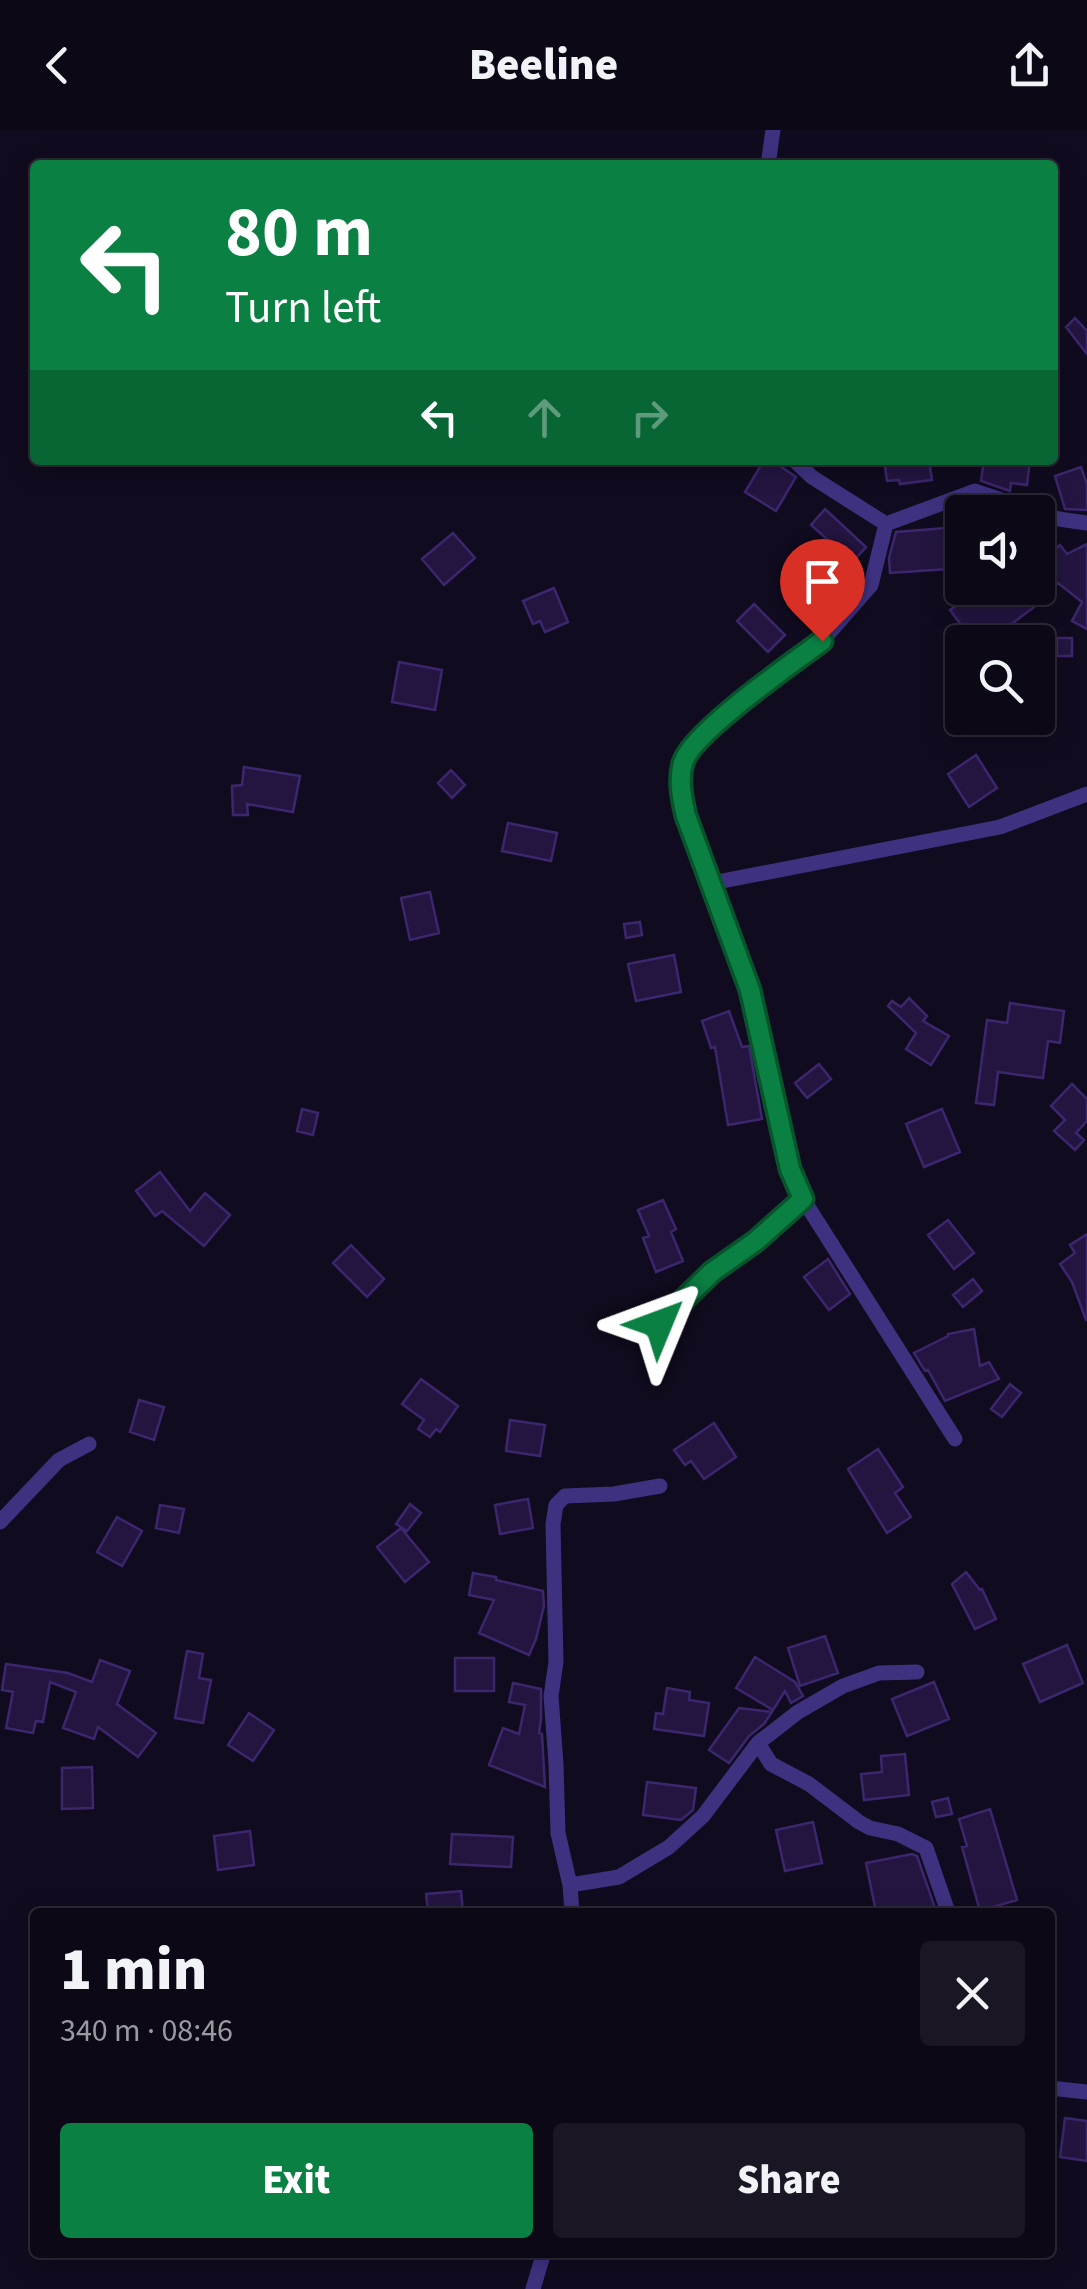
<!DOCTYPE html>
<meta charset="utf-8">
<style>
body{margin:0;font-family:"Source Sans 3",sans-serif;background:#1a1623;color:#f1f3f6;height:100vh;display:flex;flex-direction:column;font-size:38px;white-space:nowrap}
*{box-sizing:border-box;margin:0}
p{font-size:32px;color:#9a9aa1}
.icon{flex:none;width:55px;height:55px;fill:none;stroke:currentColor;stroke-width:2;stroke-linecap:round;stroke-linejoin:round}
.map{position:relative;flex:1;overflow:hidden}
.panel{position:absolute;left:30px;top:1778px;width:1025px;height:350px;display:flex;flex-direction:column;background:#0c0816;border-radius:10px;box-shadow:0 5px 25px #0003,0 0 0 2px #2c2935}
.panel>*{flex:none}
.top-card{position:absolute;left:30px;top:30px;width:1028px;height:305px;border-radius:10px;box-shadow:0 5px 25px #0003,0 0 0 2px #2c2935;background:#0b8043;color:#fff;overflow:hidden}
.controls{position:absolute;left:945px;top:365px;display:grid;gap:20px}
.controls a{display:grid;place-items:center;width:110px;height:110px;border-radius:10px;background:#0c0816;box-shadow:0 5px 25px #0003,0 0 0 2px #2c2935;font-size:50px}
.pin{position:absolute;display:grid;place-items:center;width:85px;height:85px;color:#fff;margin:-102px -42px;border-radius:50% 50% 50% 0;rotate:-45deg;box-shadow:0 0 10px #0007}
.pin .icon{rotate:45deg}
.me{position:absolute;width:110px;margin:-55px;rotate:46deg;stroke-linejoin:round;filter:drop-shadow(0 0 8px #0008)}
.turn{display:flex;align-items:center;gap:35px;height:210px;padding:0 30px;font-size:45px}
.turn .icon{width:130px;height:130px;stroke-width:2.5}
.turn b{display:block;font-size:70px;line-height:85px}
.lanes{display:flex;align-items:center;height:95px;padding:0 30px;background:#0003;justify-content:center;gap:50px;direction:ltr}
.lanes .off{opacity:.35}
.round{display:grid;place-items:center;flex:none;width:105px;height:105px;border-radius:10px;background:#1a1623}
.head{display:flex;align-items:center;justify-content:space-between;height:170px;padding:0 30px}
h1{font-size:60px;font-weight:800;line-height:75px}
.cta{display:flex;gap:20px;margin-top:auto;padding:20px 30px}
.cta a{flex:1;height:115px;border-radius:10px;background:#0b8043;color:#fff;font-size:40px;font-weight:800;line-height:115px;text-align:center}
.cta a+a{background:#1a1623;color:#f1f3f6}
header{display:flex;justify-content:space-between;align-items:center;height:130px;padding:0 30px;background:#0c0816;font-size:45px;font-weight:800}
.map>svg:first-child{display:block}
</style>
<header><svg class="icon" aria-label="back" viewBox="0 0 24 24"><path d="M15 5l-7 7 7 7"/></svg>Beeline<svg class="icon" aria-label="share" viewBox="0 0 24 24"><path d="M12 15V3M7 8l5-5 5 5M5 13v7h14v-7"/></svg></header>
<div class="map">
<svg width="1087" height="2159" viewBox="0 0 1087 2159">
<rect width="100%" height="100%" fill="#100b1e"/>
<path fill="#231540" stroke="#3c266e" stroke-width="2.5" d="M1075,188L1087,201V224L1066,197Z
M764,330H771L796,347L776,381L745,362Z
M884,330H929L932,350L900,354L899,350L887,351Z
M984,330H1030L1027,355L1011,353L1010,361L981,351Z
M1081,337L1087,354V380L1065,379L1055,346Z
M825,379L866,417L849,436L861,447L844,465L817,437L836,417L811,395Z
M1038,394L1043,396L1054,420L1060,415L1067,424L1087,414V499L1072,491L1082,472L1058,453L1051,458L1038,440Z
M945,398L948,439L890,443L889,428L896,402Z
M453,403L475,428L444,455L422,429Z
M554,458L568,492L545,502L540,491L533,494L523,471Z
M982,458H1021L1034,477L988,512L983,505L974,512L950,480Z
M754,474L785,505L768,522L737,491Z
M1057,508H1072V526H1057Z
M399,532L442,540L435,580L392,572Z
M976,625L997,658L969,677L948,644Z
M244,637L300,646L293,682L247,674L248,685H233L232,656L242,655Z
M451,640L465,655L452,668L438,653Z
M508,693L557,703L551,731L502,721Z
M430,762L439,803L410,810L401,768Z
M640,792L642,805L626,808L624,794Z
M674,825L681,862L636,871L628,834Z
M909,868L927,886L923,891L949,906L931,935L906,919L916,903L888,876L892,871L901,877Z
M1010,873L1064,881L1060,913L1048,911L1043,948L998,942L994,975L976,973L987,890L1007,893Z
M729,881L742,917L749,916L762,989L728,995L715,917L711,918L702,891Z
M819,934L831,949L807,968L795,953Z
M1072,954L1087,969V991L1076,1003L1084,1010L1075,1020L1054,1001L1065,990L1051,976Z
M302,979L318,983L313,1005L297,1001Z
M942,979L960,1022L924,1037L906,994Z
M160,1042L190,1081L205,1063L230,1085L204,1116L162,1081L155,1086L136,1061Z
M663,1070L676,1099L671,1102L683,1131L656,1142L643,1108L649,1106L638,1080Z
M948,1090L974,1123L954,1139L928,1105Z
M1087,1104V1190H1086L1072,1152L1060,1134L1075,1123L1070,1115Z
M351,1115L384,1149L367,1167L333,1133Z
M828,1129L850,1164L829,1180L804,1147Z
M973,1149L982,1161L963,1177L953,1165Z
M974,1199L980,1236L989,1232L999,1249L945,1271L928,1240L925,1241L914,1223L948,1206V1204Z
M421,1249L458,1276L440,1302L436,1299L430,1307L418,1299L424,1290L402,1274Z
M1010,1254L1021,1263L1002,1287L991,1279Z
M139,1270L164,1277L154,1310L130,1302Z
M510,1290L545,1295L540,1326L506,1321Z
M714,1293L736,1327L704,1349L691,1331L685,1335L674,1320Z
M878,1319L903,1357L895,1363L911,1387L887,1403L848,1339Z
M528,1369L533,1398L500,1404L495,1375Z
M410,1374L421,1383L407,1401L396,1394Z
M160,1375L184,1379L179,1403L156,1398Z
M117,1387L142,1401L122,1436L97,1422Z
M401,1398L429,1432L405,1452L377,1417Z
M966,1442L980,1460L982,1459L996,1489L975,1499L952,1454Z
M473,1443L496,1447V1450L543,1461L544,1476L536,1509L529,1525L479,1503L494,1470L469,1465Z
M825,1506L838,1543L800,1556L788,1518Z
M1067,1515L1083,1553L1040,1572L1023,1534Z
M187,1521L203,1524L199,1548L211,1550L203,1593L175,1588Z
M755,1527L795,1552L803,1566L791,1573L785,1561L773,1580L736,1558Z
M455,1528H494V1561H455Z
M100,1530L130,1541L117,1574L156,1603L138,1627L98,1597L94,1609L63,1598L76,1562L50,1552L43,1592L36,1591L33,1603L6,1598L13,1562L2,1560L6,1534L68,1543L92,1552Z
M934,1552L949,1589L907,1606L892,1569Z
M513,1553L541,1559V1589L539,1603L542,1604L545,1657L489,1635L503,1598L519,1604L525,1575L509,1572Z
M667,1558L690,1562L689,1570L709,1573L704,1606L654,1599L656,1583L663,1584Z
M739,1578L772,1582L764,1594L749,1606L729,1633L709,1620Z
M249,1583L274,1600L253,1631L228,1615Z
M905,1624L909,1665L864,1670L861,1644L882,1642L881,1626Z
M92,1637L93,1678L62,1679V1638Z
M647,1652L696,1658L693,1680L681,1690L643,1685Z
M948,1668L952,1684L936,1687L932,1672Z
M990,1679L1017,1770L980,1781L962,1717L967,1716L959,1689Z
M813,1692L822,1733L785,1741L776,1700Z
M250,1701L254,1735L218,1740L214,1706Z
M452,1704L513,1707L511,1737L450,1734Z
M912,1724L917,1726L935,1778L915,1782H876L866,1733Z
M461,1761L463,1782H428L426,1764Z
M1065,1988L1087,1991V2031L1060,2027Z"/>
<g fill="none" stroke-linecap="round" stroke-linejoin="round">
<path stroke="#3e3280" stroke-width="15" d="M768,35L773,0
M794,330L812,347L886,394
M886,394L871,455L822,511L741,571L697,612L683,630L681,660L686,686L751,861L791,1039L803,1069L955,1309
M886,394L975,361L1059,389L1087,393
M712,753L1000,697L1087,664
M659,1194L712,1142L756,1111L803,1069
M0,1392L59,1330L89,1314
M758,1613L771,1634L809,1654L859,1692L870,1698L898,1704L926,1718L948,1782
M570,1755L619,1747L669,1717L703,1686L758,1613L798,1582L843,1556L879,1543L917,1542
M572,1782L570,1755L558,1703L556,1634L551,1566L556,1532L553,1394L556,1375L565,1366L614,1364L660,1356
M1050,1958L1087,1962
M533,2159L544,2122"/>
</g>
<g fill="none" stroke-linecap="round" stroke-linejoin="round">
<defs>
<path id="route" d="M659,1194L712,1142L756,1111L803,1069L790,1039L750,860L686,686C682,669 678,650 683,633C691,603 794,532 822,511"/>
</defs>
<use href="#route" stroke="#07532c" stroke-width="25"/>
<use href="#route" stroke="#0b8043" stroke-width="18"/>
</g>
</svg>
<div class="controls">
<a><svg class="icon" aria-label="sound" viewBox="0 0 24 24"><path d="M4 9h4l5-4v14l-5-4H4zM17 9q2 3 0 6"/></svg></a>
<a><svg class="icon" aria-label="search" viewBox="0 0 24 24"><circle cx="10" cy="10" r="6"/><path d="M15 15l6 6"/></svg></a>
</div>
<div class="pin" style="left:822px;top:511px;background:#d93025"><svg class="icon" aria-label="arrive" viewBox="0 0 24 24"><path d="M6 21V4h12l-3 4 3 4H6"/></svg></div>
<svg class="me" style="left:659px;top:1194px" viewBox="-20 -20 40 40"><path d="M0-17L14 15 0 8-14 15z" fill="#0b8043" stroke="#fff" stroke-width="4"/></svg>
<div class="top-card">
<div class="turn"><svg class="icon" aria-label="left" viewBox="0 0 24 24"><path d="M17 20v-9H6M10 6l-5 5 5 5"/></svg><div><b>80 m</b>Turn left</div></div>
<div class="lanes"><svg class="icon" aria-label="left" viewBox="0 0 24 24"><path d="M17 20v-9H6M10 6l-5 5 5 5"/></svg><svg class="icon off" aria-label="ahead" viewBox="0 0 24 24"><path d="M12 20V5M6 11l6-6 6 6"/></svg><svg class="icon off" aria-label="right" viewBox="0 0 24 24"><path d="M7 20v-9h11M14 6l5 5-5 5"/></svg></div>
</div>
<section class="panel">
<div class="head"><div><h1>1 min</h1><p>340 m · 08:46</p></div><a class="round"><svg class="icon" aria-label="close" viewBox="0 0 24 24"><path d="M6 6l12 12M18 6L6 18"/></svg></a></div>
<div class="cta"><a>Exit</a><a>Share</a></div>
</section>
</div>
